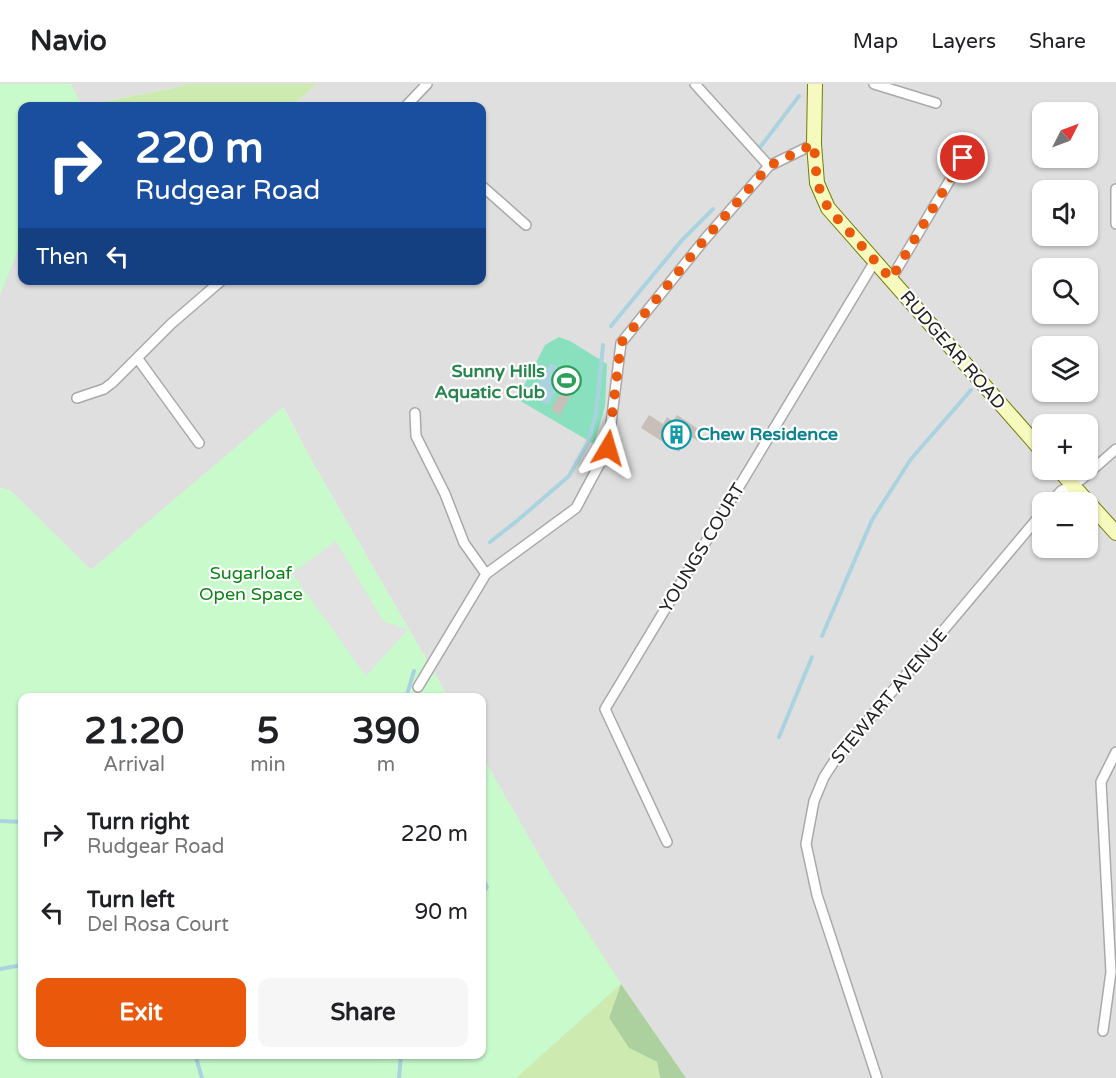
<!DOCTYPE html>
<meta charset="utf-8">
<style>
body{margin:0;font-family:"Varela Round",sans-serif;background:#f6f6f6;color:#202124;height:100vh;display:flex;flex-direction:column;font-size:22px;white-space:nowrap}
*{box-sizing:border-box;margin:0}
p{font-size:20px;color:#757577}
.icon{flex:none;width:33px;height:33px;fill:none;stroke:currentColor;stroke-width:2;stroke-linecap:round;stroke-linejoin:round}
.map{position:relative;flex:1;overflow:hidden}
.panel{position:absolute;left:18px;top:609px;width:468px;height:366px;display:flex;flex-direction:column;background:#fff;border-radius:12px;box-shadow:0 2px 4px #0004}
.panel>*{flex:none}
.banner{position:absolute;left:18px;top:18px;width:468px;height:183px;border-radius:12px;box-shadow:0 2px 4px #0004;background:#1a4fa0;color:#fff;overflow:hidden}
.needle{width:39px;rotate:48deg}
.controls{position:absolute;left:1032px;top:18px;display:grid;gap:12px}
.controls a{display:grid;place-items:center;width:66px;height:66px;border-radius:12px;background:#fff;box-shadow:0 2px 4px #0004;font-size:30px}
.pin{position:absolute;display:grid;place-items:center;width:51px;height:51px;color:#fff;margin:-26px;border:3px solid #fff;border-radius:50%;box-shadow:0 2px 6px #0007}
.me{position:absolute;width:66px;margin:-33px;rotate:7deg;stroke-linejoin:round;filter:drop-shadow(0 0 4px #0008)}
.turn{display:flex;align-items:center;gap:21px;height:126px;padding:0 18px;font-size:27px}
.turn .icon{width:78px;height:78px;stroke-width:2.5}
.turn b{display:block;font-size:42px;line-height:51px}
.then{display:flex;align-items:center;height:57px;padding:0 18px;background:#0003;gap:12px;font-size:22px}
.eta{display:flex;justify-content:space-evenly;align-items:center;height:102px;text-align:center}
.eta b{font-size:36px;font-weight:700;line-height:42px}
.action{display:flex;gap:12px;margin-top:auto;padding:12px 18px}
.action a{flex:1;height:69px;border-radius:12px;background:#ea580c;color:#fff;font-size:24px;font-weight:700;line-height:69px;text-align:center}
.action a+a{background:#f6f6f6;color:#202124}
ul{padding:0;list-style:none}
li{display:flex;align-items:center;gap:18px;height:78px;padding:0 18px}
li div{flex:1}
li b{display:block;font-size:22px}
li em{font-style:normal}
header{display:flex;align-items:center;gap:36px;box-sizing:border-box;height:84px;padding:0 30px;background:#fff;border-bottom:2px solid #e0e0e0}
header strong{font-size:28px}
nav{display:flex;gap:33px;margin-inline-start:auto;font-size:21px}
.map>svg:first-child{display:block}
</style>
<header>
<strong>Navio</strong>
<nav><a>Map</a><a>Layers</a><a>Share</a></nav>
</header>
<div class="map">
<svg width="1116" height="994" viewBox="0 0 1116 994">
<rect width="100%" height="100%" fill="#f2efe9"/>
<path fill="#e0dfdf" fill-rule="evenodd" d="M71,0H184L182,2L81,22Z
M317,0H1116V994H686L621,900L548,787L482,672V614L448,613L313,379L284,324L91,486L10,406L0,404V211L22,156V196H482V22H292ZM1042,28H1088V74H1042ZM1042,106H1088V152H1042ZM1042,184H1088V230H1042ZM1042,262H1088V308H1042ZM1042,340H1088V386H1042ZM1042,418H1088V464H1042Z"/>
<path fill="#cdebb0" d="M0,0H71L82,22L182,2L184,0H317L292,22H22V156L0,211Z
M548,787L621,900L609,934L629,964L657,978L660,994H459L482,970Z"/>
<path fill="#add19e" d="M621,900L686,994H660L657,978L629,964L609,934Z"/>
<path fill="#c8facc" d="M0,0H71L82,22H22V156L0,211Z
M283,323L313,379L448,613L22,614V970H482V672L548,787L621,900L516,994H0V404L10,406L91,486Z"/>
<path fill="#88e0be" d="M559,253L570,257L607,280L605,322L594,360L517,315L545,261Z"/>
<path fill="#e2e2e2" d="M336,457L383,537L408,545L366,592L292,489Z"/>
<path fill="#aad3df" d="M550,279L566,288L548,321L532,313Z"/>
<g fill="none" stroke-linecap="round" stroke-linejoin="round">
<path stroke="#aad3df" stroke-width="4" d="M761,62L799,12
M611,242L682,156L713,125
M490,458L518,436L569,392L588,358L596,330L603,261
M822,552L872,436L911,375L971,306
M406,614L414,587
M779,653L812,573
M0,737L22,738
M482,794L487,803L482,810
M0,885L22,881
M195,970L202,994
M399,994L401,970"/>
</g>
<path fill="#c7bfb8" d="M570,291L579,296L560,331L551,326Z
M649,331L663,340L667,333L673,337L677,331L703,348L698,357L690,352L679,368L641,344Z"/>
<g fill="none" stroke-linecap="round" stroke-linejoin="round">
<defs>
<path id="street" d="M695,0L769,82
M874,0L936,19
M406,22L427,0
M482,102L526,141
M1116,105V140
M891,195L963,74
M138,275L199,359
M77,314L104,305L112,299L171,240L222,196
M415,329L416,352L445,410L464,459L486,490
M1051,418L1061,407L1082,395L1116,365
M418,603L486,490L576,424L608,364L621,259L705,155L769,82L814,60
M667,758L605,625L875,177
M1103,947L1111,888L1101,698L1116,668
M877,994L817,811L806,760L814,717L824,693L837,673L1042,429"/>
<path id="secondary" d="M815,0L814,60L817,99L828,124L1042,367
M1059,386L1116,449"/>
</defs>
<use href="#street" stroke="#a9a9a9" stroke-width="12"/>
<use href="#secondary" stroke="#707d05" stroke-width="16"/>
<use href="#street" stroke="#fff" stroke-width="9"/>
<use href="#secondary" stroke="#f7fabf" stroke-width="14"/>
</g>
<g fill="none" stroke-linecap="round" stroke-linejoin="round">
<path stroke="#ea580c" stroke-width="10" stroke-dasharray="0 18" d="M608,364L621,259L705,155L769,82L814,60L817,99L828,124L891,195L963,74"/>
</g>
<defs>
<symbol id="stadium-ring" viewBox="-11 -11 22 22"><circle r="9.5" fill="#fff" stroke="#2e9e5b" stroke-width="1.5"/><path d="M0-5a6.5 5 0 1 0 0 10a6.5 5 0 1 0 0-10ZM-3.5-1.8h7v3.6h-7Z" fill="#2e9e5b"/></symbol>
<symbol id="building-ring" viewBox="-11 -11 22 22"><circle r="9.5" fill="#fff" stroke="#0f9aa8" stroke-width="1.5"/><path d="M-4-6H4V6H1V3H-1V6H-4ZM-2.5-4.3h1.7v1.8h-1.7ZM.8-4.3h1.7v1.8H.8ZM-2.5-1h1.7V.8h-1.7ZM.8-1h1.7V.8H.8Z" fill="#0f9aa8"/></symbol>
</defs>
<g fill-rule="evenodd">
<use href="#stadium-ring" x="550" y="280" width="33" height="33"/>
<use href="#building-ring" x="660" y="334" width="33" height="33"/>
</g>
<g text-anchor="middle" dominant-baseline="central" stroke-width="4.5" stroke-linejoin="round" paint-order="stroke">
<g font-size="18" fill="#222" stroke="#fff">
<text transform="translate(953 266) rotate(49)">RUDGEAR ROAD</text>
<text transform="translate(702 464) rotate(-59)">YOUNGS COURT</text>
<text transform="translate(889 612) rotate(-50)">STEWART AVENUE</text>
</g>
<g font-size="18" font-weight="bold" fill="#27864d" stroke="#fff" text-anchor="end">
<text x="545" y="287">Sunny Hills<tspan x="545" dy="21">Aquatic Club</tspan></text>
</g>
<g font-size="18" font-weight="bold" fill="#0d838f" stroke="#fff" text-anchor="start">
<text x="697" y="350">Chew Residence</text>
</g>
<g font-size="18" fill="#0c8416" stroke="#fff">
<text x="251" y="489">Sugarloaf<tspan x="251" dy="21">Open Space</tspan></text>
</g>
</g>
</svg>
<div class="controls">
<a><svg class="needle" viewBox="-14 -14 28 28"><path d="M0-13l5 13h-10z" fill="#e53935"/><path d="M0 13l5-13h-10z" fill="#757577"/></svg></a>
<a><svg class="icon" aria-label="sound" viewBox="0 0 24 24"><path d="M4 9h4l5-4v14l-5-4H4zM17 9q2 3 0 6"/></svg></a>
<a><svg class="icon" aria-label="search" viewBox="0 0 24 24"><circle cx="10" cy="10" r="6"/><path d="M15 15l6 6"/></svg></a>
<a><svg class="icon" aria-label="layers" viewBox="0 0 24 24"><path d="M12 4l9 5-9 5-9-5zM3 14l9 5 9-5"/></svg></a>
<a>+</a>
<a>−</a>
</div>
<div class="pin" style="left:963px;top:74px;background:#d93025"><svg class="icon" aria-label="arrive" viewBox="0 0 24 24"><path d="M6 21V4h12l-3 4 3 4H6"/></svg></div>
<svg class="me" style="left:608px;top:364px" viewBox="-20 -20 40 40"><path d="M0-17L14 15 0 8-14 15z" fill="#ea580c" stroke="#fff" stroke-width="4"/></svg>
<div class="banner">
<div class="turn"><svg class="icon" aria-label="right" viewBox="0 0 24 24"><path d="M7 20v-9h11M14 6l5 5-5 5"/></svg><div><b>220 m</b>Rudgear Road</div></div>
<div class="then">Then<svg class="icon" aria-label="left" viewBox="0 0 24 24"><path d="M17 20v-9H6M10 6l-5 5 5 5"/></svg></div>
</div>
<section class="panel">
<div class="eta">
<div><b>21:20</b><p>Arrival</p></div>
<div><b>5</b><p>min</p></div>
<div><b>390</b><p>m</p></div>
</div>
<ul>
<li><svg class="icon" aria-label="right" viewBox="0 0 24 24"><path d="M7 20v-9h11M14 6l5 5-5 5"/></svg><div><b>Turn right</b><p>Rudgear Road</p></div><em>220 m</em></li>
<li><svg class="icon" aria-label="left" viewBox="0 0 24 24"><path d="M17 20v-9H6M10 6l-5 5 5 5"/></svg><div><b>Turn left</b><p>Del Rosa Court</p></div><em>90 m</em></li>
</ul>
<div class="action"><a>Exit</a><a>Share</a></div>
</section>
</div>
